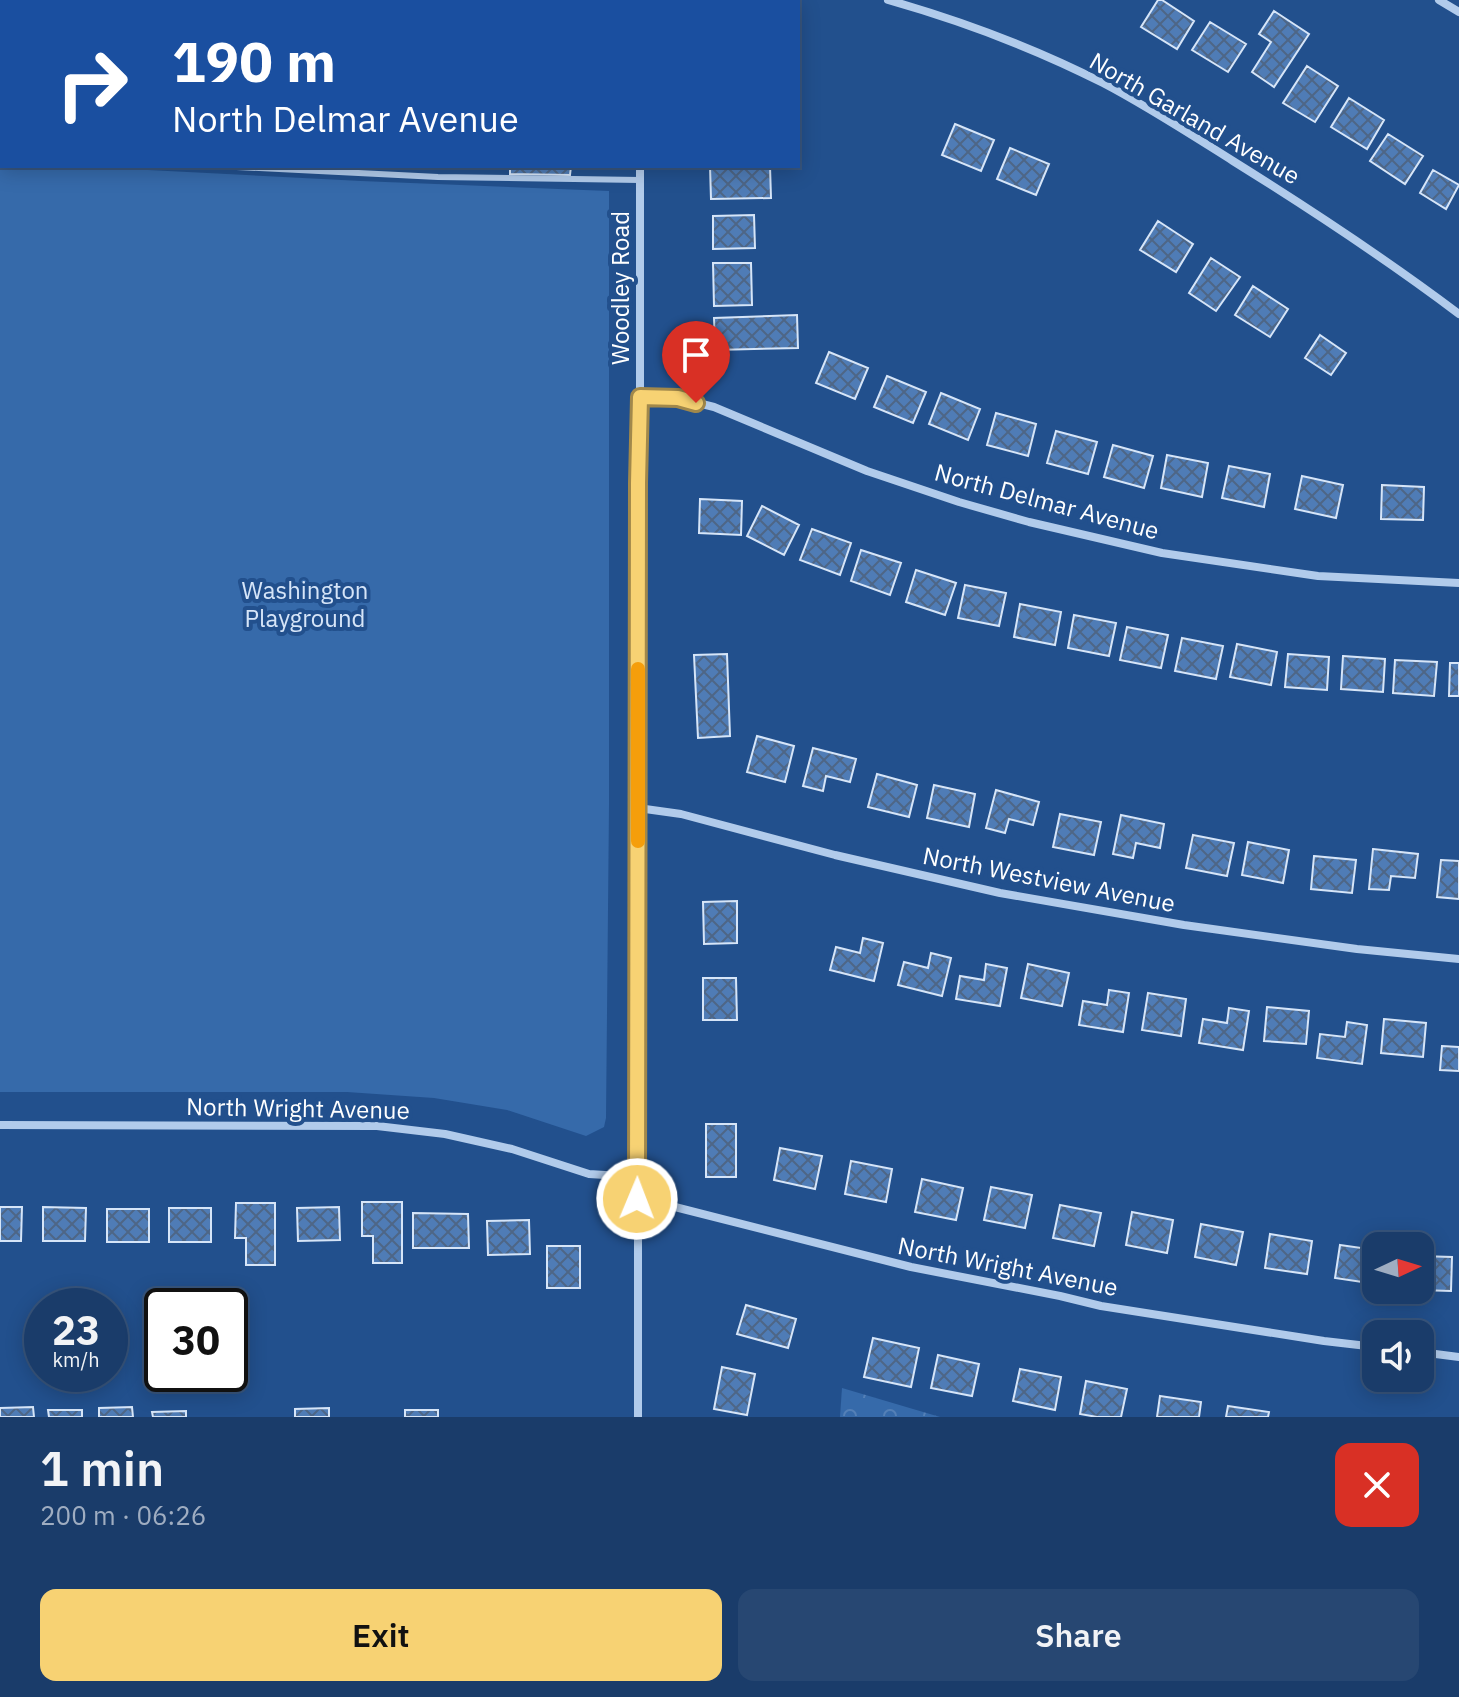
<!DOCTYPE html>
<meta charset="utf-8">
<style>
body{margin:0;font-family:"IBM Plex Sans",sans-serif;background:#274772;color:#f1f3f6;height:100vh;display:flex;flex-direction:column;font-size:30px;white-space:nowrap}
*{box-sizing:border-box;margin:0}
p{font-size:26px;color:#9fadc1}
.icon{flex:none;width:44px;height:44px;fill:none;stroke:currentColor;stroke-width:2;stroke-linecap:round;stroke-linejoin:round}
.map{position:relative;height:1417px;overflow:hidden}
.panel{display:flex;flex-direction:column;background:#1a3c6a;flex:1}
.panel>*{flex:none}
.top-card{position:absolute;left:0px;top:0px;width:800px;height:168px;box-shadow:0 4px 20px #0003,0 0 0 2px #38567e;background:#1a4fa0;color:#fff;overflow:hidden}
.needle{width:52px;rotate:86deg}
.tools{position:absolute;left:1362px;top:1232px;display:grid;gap:16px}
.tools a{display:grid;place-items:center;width:72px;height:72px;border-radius:16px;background:#1a3c6a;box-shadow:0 4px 20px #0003,0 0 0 2px #38567e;font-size:40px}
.speed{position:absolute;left:24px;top:1288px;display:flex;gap:16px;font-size:40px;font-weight:700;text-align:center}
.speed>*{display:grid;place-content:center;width:104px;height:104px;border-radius:50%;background:#1a3c6a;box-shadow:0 4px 20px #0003,0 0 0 2px #38567e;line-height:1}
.speed small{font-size:20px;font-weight:400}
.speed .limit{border:4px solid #111;border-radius:12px;background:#fff;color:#111}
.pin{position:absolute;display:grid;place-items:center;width:68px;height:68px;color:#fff;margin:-82px -34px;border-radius:50% 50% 50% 0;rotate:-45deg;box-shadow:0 0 8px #0007}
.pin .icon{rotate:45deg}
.me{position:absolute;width:88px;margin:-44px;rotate:1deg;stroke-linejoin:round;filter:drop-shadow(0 0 6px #0008)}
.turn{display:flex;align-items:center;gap:28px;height:168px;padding:0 40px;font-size:36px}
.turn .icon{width:104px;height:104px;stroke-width:2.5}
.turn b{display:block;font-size:56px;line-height:68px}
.round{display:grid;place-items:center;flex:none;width:84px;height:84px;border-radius:16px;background:#274772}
.head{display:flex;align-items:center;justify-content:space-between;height:136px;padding:0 40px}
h1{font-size:48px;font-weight:600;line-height:60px}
.cta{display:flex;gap:16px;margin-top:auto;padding:16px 40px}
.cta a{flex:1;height:92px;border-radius:16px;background:#f7d273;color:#111;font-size:32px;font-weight:600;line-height:92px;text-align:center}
.cta a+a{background:#274772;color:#f1f3f6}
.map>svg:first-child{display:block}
</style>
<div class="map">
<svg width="1459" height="1417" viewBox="0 0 1459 1417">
<defs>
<pattern id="forest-crowns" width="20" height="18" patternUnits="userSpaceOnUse" patternTransform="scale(2)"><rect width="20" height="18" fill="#366aaa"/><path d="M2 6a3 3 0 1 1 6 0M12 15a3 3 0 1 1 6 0" fill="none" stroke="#5480b7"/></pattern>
<pattern id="building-cross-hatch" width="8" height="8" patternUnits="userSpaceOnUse" patternTransform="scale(2)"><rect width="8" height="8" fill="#4f7cb6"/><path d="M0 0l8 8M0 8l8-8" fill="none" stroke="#4e6686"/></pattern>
</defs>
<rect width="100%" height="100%" fill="#22508d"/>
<path fill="url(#forest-crowns)" d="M842,1388L940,1417H840Z"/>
<path fill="#366aaa" d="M0,167L109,168L361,181L609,191V805L606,1118L604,1127L586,1136L507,1110L434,1098L347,1092H0Z"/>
<path fill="url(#building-cross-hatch)" stroke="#d6e5f8" stroke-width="2" d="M1158,0H1162L1194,21L1177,49L1141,27Z
M1274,11L1309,34L1274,87L1252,72L1271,42L1259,34Z
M1210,22L1246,44L1228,72L1192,50Z
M1307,66L1338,86L1315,122L1283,103Z
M1349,98L1384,120L1367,149L1331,127Z
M955,124L994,140L981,171L942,155Z
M1388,134L1423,156L1405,184L1370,161Z
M1010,148L1049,164L1036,195L997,179Z
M510,166H571L570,175L510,174Z
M710,166H770L771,198L711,199Z
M1433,170L1459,185L1446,209L1420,193Z
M754,215L755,248L713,249V216Z
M1158,221L1193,244L1176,272L1140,250Z
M1211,258L1240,277L1216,311L1189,293Z
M713,263H751L752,305L714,306Z
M1253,286L1288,309L1270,337L1235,315Z
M797,315L798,348L715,350L714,318Z
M1320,335L1346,353L1331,375L1305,358Z
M829,352L868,368L855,399L816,383Z
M887,376L926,392L913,423L874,407Z
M941,393L980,409L968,440L929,424Z
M996,413L1036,424L1028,456L987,445Z
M1056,431L1097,442L1088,474L1047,463Z
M1113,445L1153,456L1144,488L1104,477Z
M1167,455L1208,463L1202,497L1161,488Z
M1229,466L1270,474L1264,507L1222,498Z
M1302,476L1343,485L1336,518L1295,509Z
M1382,485L1424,487L1423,520L1381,519Z
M700,499L742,501L741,535L699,533Z
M762,506L799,525L784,555L747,536Z
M812,529L851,543L840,575L800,560Z
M861,550L901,563L890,595L851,581Z
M916,570L956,583L945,615L906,602Z
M965,585L1006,593L999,626L958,618Z
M1020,604L1061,612L1055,645L1014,637Z
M1074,615L1116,623L1109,656L1068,648Z
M1127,627L1168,635L1161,668L1120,660Z
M1182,638L1223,646L1216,679L1175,671Z
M1237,644L1277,652L1271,685L1230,677Z
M727,654L730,736L698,738L694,655Z
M1288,654L1329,657L1327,690L1285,687Z
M1343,656L1385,659L1383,692L1341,689Z
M1395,660L1437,662L1434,696L1393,693Z
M1450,663H1459V696H1449Z
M757,736L794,746L785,782L747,772Z
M813,748L856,759L850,782L826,776L823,791L803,786Z
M877,774L917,785L909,817L868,807Z
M934,785L975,794L969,827L927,818Z
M996,790L1039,802L1033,825L1009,819L1005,833L986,828Z
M1060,814L1101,822L1094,855L1053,847Z
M1121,815L1164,824L1160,848L1136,843L1133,858L1113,854Z
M1193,835L1234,843L1227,876L1186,868Z
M1248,842L1289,850L1283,883L1242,875Z
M1373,849L1418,854L1415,878L1391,876L1389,890L1369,889Z
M1314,856L1356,860L1352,893L1311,889Z
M1441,860L1459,861V899L1437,897Z
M737,901V943L704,944L703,902Z
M863,938L883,943L874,981L830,970L836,947L860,953Z
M931,953L951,958L942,996L898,985L904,962L928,968Z
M986,964L1007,968L1000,1006L956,999L960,976L984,980Z
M1028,964L1069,973L1062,1006L1021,998Z
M703,978H736L737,1020H703Z
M1109,990L1129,993L1123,1032L1079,1025L1083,1001L1107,1005Z
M1148,993L1186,999L1181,1036L1142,1030Z
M1267,1007L1309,1011L1306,1044L1264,1041Z
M1229,1008L1249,1011L1243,1050L1199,1043L1203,1019L1227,1023Z
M1384,1019L1426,1023L1423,1057L1381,1053Z
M1347,1022L1367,1025L1362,1064L1317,1058L1320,1034L1345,1037Z
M1442,1046L1459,1047V1071L1440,1070Z
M706,1124H736V1177H706Z
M780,1148L822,1156L815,1189L774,1180Z
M851,1161L892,1169L886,1202L845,1194Z
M922,1179L963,1188L956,1220L915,1212Z
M991,1187L1032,1195L1025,1228L984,1220Z
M362,1202H402V1263H373V1236H362Z
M236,1203H275V1265H246V1238H235Z
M1060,1205L1101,1213L1094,1246L1053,1238Z
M0,1207H22L21,1241H0Z
M43,1207L86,1208L85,1241H43Z
M339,1207L340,1240L298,1241L297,1208Z
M169,1208H211V1242H169Z
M107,1209H149V1242H107Z
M1132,1212L1173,1220L1167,1253L1126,1245Z
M413,1213L468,1214L469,1248H413Z
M529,1220L530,1254L488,1255L487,1221Z
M1201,1224L1243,1232L1236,1265L1195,1257Z
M1270,1234L1312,1241L1307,1274L1265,1268Z
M1340,1245L1376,1250V1284L1335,1278Z
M547,1246H580V1288H547Z
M1420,1256L1452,1257L1451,1291L1420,1290Z
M746,1305L796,1319L788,1348L737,1334Z
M873,1338L919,1348L911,1387L864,1377Z
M938,1355L979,1364L972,1396L931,1388Z
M722,1367L755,1374L747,1415L714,1409Z
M1020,1369L1061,1377L1055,1410L1013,1401Z
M1086,1381L1127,1389L1121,1417H1097L1080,1414Z
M1160,1396L1201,1402L1199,1417H1157Z
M1228,1406L1269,1412L1268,1417H1226Z
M33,1407L34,1417H0V1408Z
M132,1407L133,1417H99V1408Z
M329,1408V1417H295V1409Z
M48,1410H82V1417H49Z
M405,1410H438V1417H405Z
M186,1411V1417H153L152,1412Z"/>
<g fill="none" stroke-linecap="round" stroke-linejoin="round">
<path stroke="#b1cbeb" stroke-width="6" d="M438,0V2
M0,157H2
M217,166L438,177L640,180"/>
<path stroke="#b1cbeb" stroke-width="8" d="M638,0V2
M888,0C962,21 1034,48 1103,83C1147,106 1190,134 1233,161C1310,209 1386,259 1459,314
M1439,0L1459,12
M640,397L678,398L714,407L867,471L959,502L1029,522L1162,553L1318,576L1459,583
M638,808L681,814L835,855L1000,893L1184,925L1357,949L1459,959
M0,1125L377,1126L445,1134L512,1149L589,1174L637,1177
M637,1202L675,1207L911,1267L1060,1296L1101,1306L1324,1341L1376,1347
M1420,1352L1459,1357
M638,1417V483L640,397V166"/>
</g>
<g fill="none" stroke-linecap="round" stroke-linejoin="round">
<defs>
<path id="route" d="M637,1199L638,483L640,397L678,398L696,403"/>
</defs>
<use href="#route" stroke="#a1884b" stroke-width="20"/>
<use href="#route" stroke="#f7d273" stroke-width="14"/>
<path stroke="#f59e0b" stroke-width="14" d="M638,669V841"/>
</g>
<g text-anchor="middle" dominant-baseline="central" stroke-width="8" stroke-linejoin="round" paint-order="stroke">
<g font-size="24" fill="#fff" stroke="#22508d">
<text transform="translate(1195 118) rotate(30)">North Garland Avenue</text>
<text transform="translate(620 288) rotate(-90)">Woodley Road</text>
<text transform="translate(1047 501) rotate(15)">North Delmar Avenue</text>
<text transform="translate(1049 879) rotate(11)">North Westview Avenue</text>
<text transform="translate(298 1108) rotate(1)">North Wright Avenue</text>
<text transform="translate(1008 1266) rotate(11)">North Wright Avenue</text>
</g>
<g font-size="24" fill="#d6e5f8" stroke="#22508d">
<text x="305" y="590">Washington<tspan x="305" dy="28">Playground</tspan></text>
</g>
</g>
</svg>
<div class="tools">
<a><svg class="needle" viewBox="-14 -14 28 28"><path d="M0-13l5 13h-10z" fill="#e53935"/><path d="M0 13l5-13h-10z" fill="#9fadc1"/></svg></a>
<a><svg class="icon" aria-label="sound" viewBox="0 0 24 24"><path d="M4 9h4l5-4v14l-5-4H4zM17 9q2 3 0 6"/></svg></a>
</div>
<div class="speed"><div>23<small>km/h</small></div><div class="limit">30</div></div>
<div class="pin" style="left:696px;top:403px;background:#d93025"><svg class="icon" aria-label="arrive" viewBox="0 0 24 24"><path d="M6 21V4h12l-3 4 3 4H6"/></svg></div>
<svg class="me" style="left:637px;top:1199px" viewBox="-20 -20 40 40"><circle r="17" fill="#f7d273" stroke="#fff" stroke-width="3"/><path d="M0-11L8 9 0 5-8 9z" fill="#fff"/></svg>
<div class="top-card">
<div class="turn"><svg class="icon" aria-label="right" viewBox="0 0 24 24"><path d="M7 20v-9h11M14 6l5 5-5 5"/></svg><div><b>190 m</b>North Delmar Avenue</div></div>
</div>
</div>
<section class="panel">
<div class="head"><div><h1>1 min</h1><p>200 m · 06:26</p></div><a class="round" style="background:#d93025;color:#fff"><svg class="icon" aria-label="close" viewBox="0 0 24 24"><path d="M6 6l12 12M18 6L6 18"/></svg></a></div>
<div class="cta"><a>Exit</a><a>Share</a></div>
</section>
